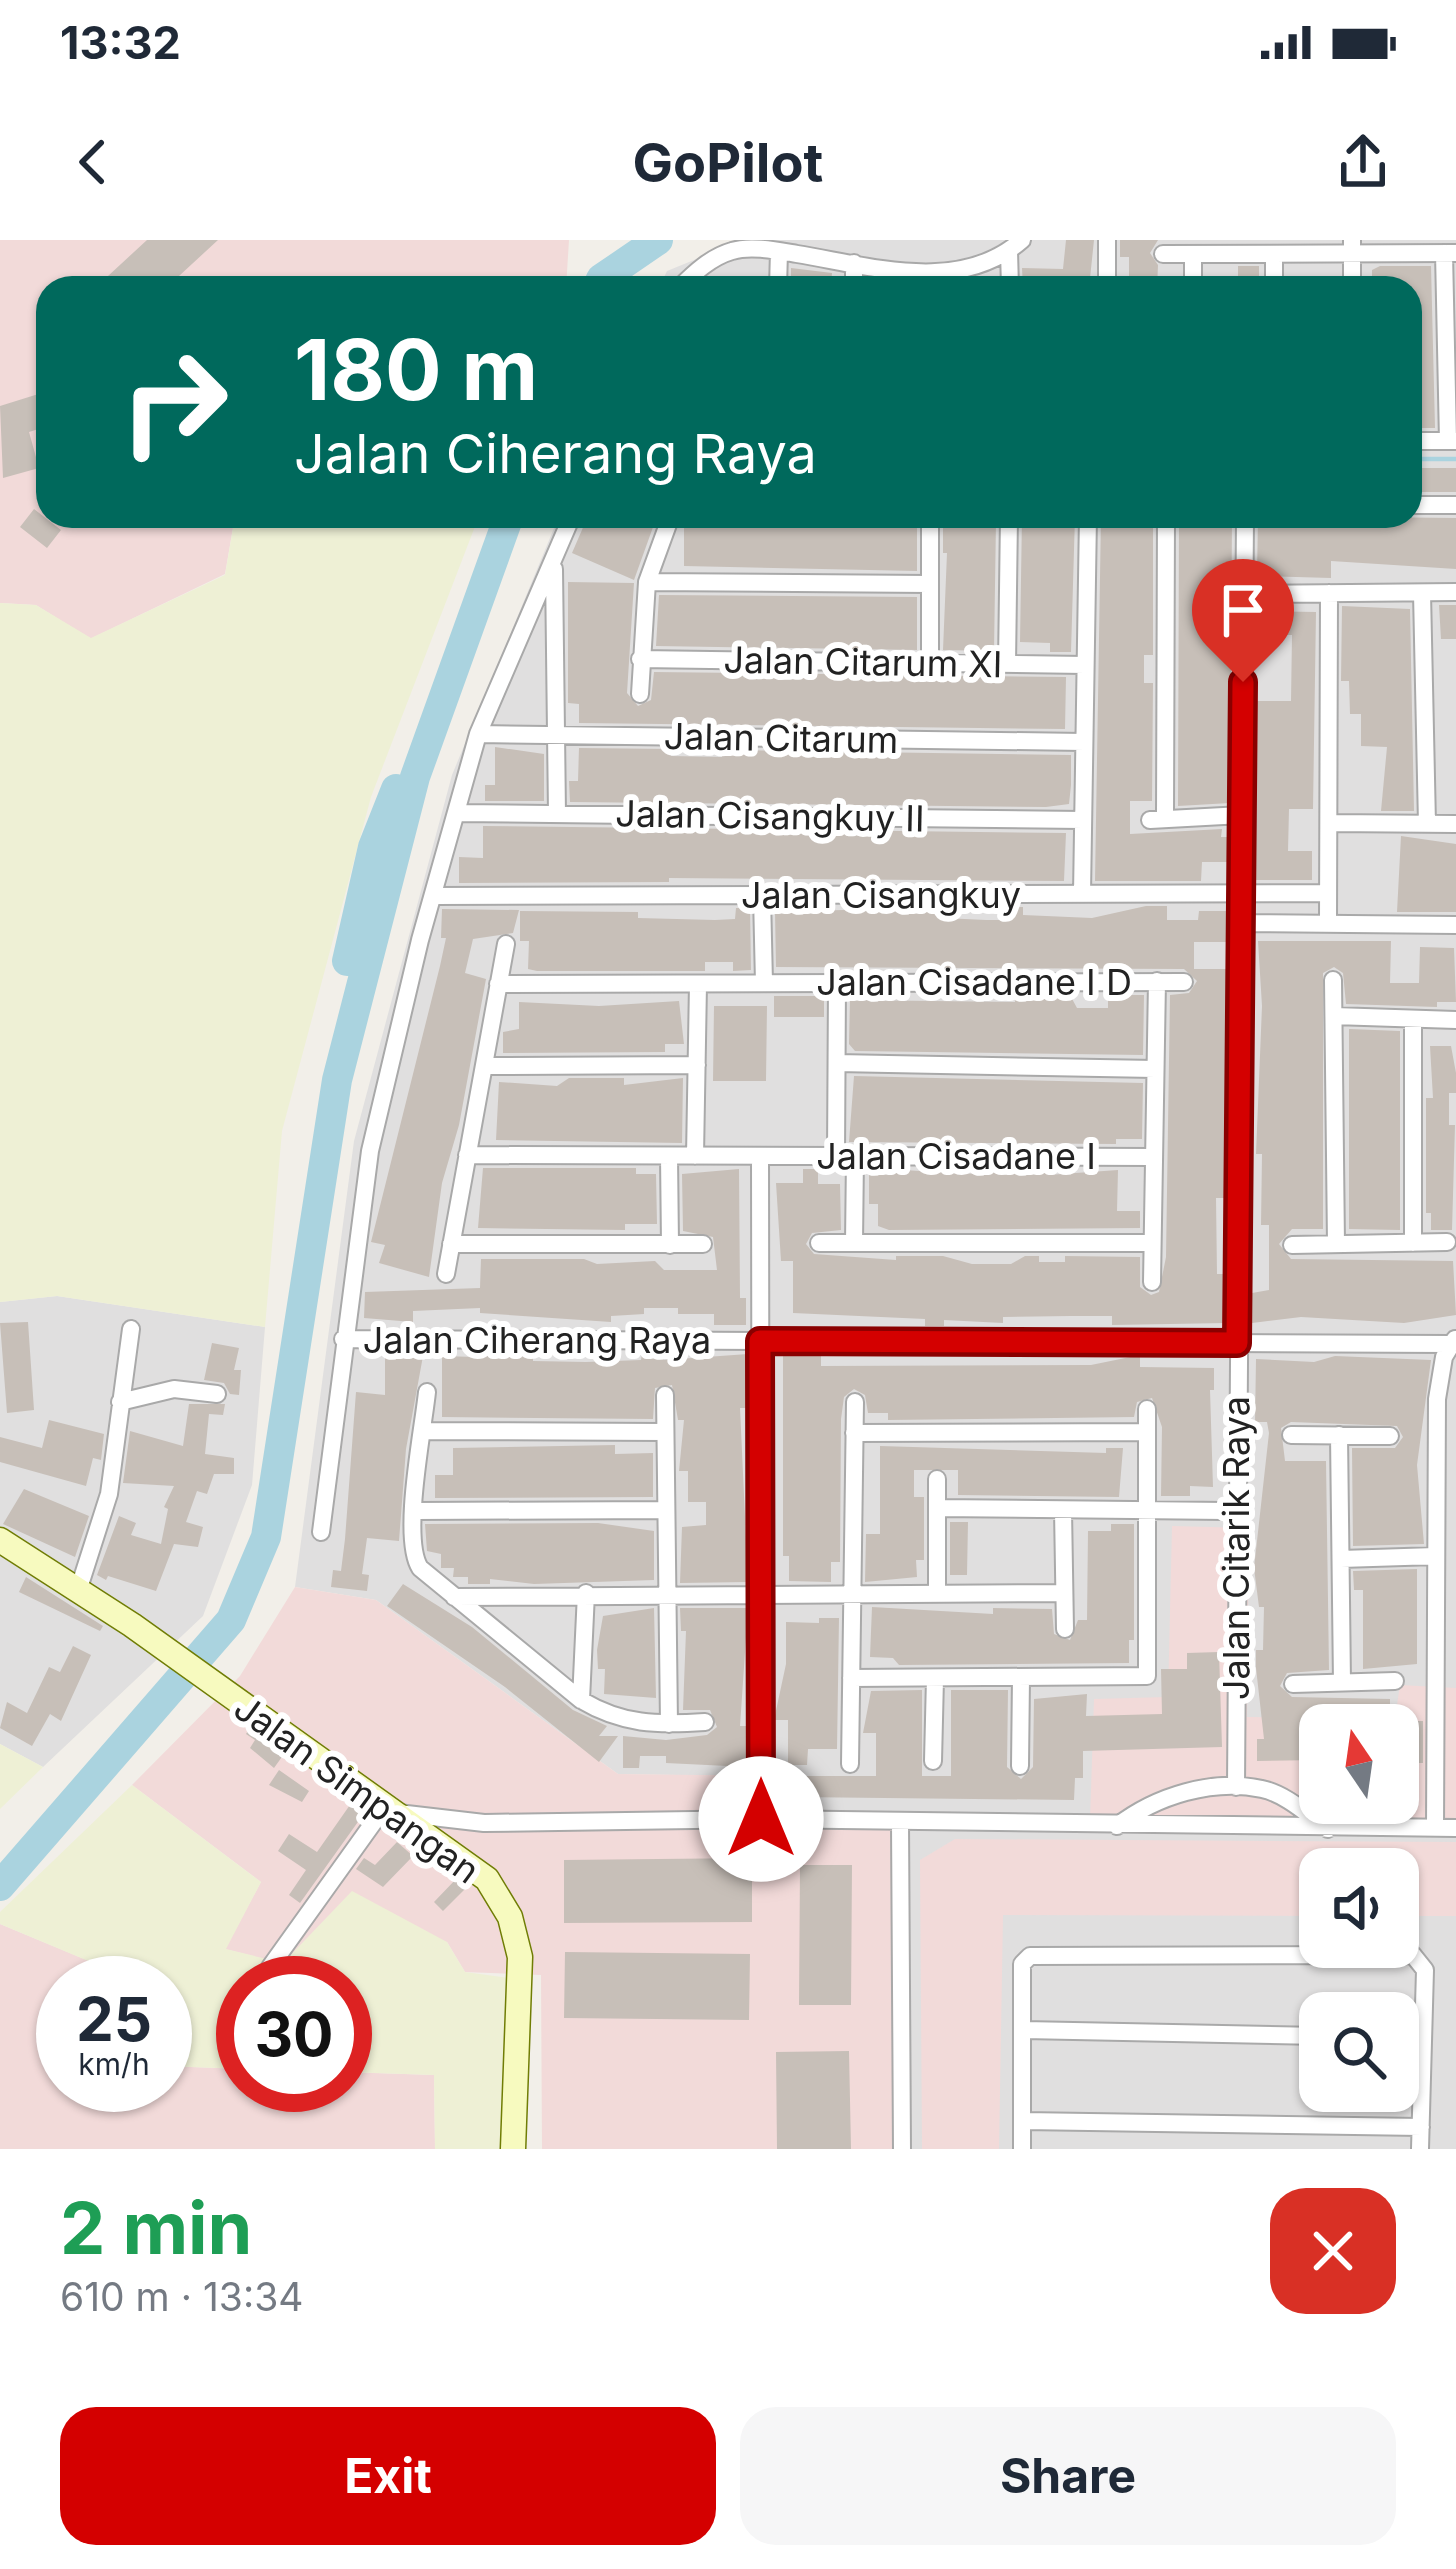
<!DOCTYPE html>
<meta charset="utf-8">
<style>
body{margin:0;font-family:Inter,sans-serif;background:#f6f6f7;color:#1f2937;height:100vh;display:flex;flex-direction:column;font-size:45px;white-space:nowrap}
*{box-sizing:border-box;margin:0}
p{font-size:39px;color:#747a83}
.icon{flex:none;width:66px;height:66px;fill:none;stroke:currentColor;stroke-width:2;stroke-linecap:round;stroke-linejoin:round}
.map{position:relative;height:1909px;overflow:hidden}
.panel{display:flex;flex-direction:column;background:#fff;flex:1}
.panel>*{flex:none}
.hud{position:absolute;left:36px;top:36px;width:1386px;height:252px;border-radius:36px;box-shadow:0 3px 9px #0004;background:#00695c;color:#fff;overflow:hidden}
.needle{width:78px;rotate:347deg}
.fabs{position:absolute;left:1299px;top:1464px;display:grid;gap:24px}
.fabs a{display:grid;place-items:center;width:120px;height:120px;border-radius:24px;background:#fff;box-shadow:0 3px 9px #0004;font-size:60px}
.speed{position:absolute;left:36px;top:1716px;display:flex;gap:24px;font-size:60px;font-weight:700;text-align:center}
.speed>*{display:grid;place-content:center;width:156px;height:156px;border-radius:50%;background:#fff;box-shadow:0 3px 9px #0004;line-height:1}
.speed small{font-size:30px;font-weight:400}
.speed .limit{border:18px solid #d22;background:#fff;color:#111}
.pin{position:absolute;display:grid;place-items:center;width:102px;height:102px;color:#fff;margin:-123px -51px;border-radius:50% 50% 50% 0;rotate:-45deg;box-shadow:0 0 12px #0007}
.pin .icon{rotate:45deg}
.me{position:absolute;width:132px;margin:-66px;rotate:0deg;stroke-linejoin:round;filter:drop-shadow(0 0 9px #0008)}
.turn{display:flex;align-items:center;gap:42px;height:252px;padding:0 60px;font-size:54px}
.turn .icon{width:156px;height:156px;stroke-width:2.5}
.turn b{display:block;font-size:84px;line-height:102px}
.round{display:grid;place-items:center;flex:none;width:126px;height:126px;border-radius:36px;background:#f6f6f7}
.head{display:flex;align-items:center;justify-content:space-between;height:204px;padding:0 60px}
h1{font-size:72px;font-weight:700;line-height:90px;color:#1e9e55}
.cta{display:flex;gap:24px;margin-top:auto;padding:24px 60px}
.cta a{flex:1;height:138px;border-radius:36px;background:#d40000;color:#fff;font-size:48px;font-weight:700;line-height:138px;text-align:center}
.cta a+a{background:#f6f6f7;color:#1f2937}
.status{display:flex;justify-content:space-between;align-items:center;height:84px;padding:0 60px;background:#fff;direction:ltr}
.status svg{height:33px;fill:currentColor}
header{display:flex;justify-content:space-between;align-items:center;height:156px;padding:0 60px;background:#fff;font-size:54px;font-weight:700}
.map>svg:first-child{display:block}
</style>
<div class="status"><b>13:32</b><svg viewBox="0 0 49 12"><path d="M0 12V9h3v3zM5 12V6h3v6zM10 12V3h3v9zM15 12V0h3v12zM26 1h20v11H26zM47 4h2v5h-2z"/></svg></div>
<header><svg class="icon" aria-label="back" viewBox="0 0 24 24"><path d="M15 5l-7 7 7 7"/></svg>GoPilot<svg class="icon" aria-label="share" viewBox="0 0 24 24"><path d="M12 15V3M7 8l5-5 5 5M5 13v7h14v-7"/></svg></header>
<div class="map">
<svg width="1456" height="1909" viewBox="0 0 1456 1909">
<rect width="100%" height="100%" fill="#f2efe9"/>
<path fill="#e0dfdf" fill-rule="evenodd" d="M743,0H1456V1909H542L791,1572L788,1537L618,1534L376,1360L295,1347L354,901L452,535L559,276H1410V48H659L667,31ZM1320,1485H1398V1563H1320ZM1320,1629H1398V1707H1320ZM1320,1773H1398V1851H1320Z
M57,1056L265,1087L252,1245L203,1376L43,1527L0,1504V1062Z"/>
<path fill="#f2dad9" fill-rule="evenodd" d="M0,0H569L566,48L515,36L503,48H48V276H235L225,334L90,399L36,365L0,363Z
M1172,1286L1249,1288L1247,1477L1395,1478L1400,1445L1456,1448V1581L1090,1580L1094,1459L1168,1457ZM1320,1485H1398V1563H1320Z
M295,1347L376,1360L618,1534L788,1536L792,1572L896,1576L895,1909H542L541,1735L465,1732L447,1702L283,1724L225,1709L261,1642L132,1545L240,1436Z
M955,1599L1456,1602V1676H1398V1629H1320V1676L1003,1675L999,1909H922L920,1620Z
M0,1684L106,1728L110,1743H63V1845H165V1826L243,1829V1845H345V1832L434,1835L435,1909H0Z"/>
<path fill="#eef0d5" d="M235,276H479L371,557L282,891L265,1087L57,1056L0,1062V363L36,365L91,398L225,335Z
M0,1504L43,1527L0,1569Z
M132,1545L261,1642L226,1709L283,1723L352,1651L447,1702L465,1732L509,1738L508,1909H435L434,1835L345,1832V1743H243V1829L165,1826V1743H110L105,1728L0,1684V1672Z"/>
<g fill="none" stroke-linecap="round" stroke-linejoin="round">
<path stroke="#aad3df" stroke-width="4.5" d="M1410,219H1456"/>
<path stroke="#aad3df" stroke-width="30" d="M597,48L601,39L658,0
M347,721L373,607L396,549
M0,1646L231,1380L266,1297L337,840L415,537L509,276"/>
</g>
<path fill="#c7bfb8" d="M147,0H218L166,48H95Z
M1066,0H1094L1089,48H1023L1022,28L1063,29Z
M1120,0H1158L1150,13L1158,25L1157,48H1129V17H1120Z
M1238,26H1259V48H1238Z
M1380,26H1431L1435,188H1410V48H1372V30Z
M791,28L832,33L831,47L791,48Z
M48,151V186L29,192L39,228L3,238L0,166Z
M1412,228H1456V252H1411Z
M34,269L61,290L47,308L20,287Z
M588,276H657L634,340L572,313Z
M684,276L917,279V331L684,326Z
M943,276L996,281L994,411L943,410L947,313H943Z
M1022,276H1075L1071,412H1050V403L1020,402Z
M1101,276H1153V415H1144V443H1153L1152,561H1130V594L1222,589L1221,597H1230V622H1202L1201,641H1095Z
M1179,276H1232L1230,563L1178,566Z
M1258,276L1456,278V329L1331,321V338L1257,336Z
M568,342L634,343L627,453L638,466L651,460L654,432L1066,437L1065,489L579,483V464L568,463Z
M659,355L917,357V410L656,406Z
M1439,365H1456V399H1441Z
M1342,366L1410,369L1414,571H1381L1387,507L1361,506V474H1350L1349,441H1341Z
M1257,371L1316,372L1313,569H1289L1288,611H1312V640H1256V461H1291L1292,395H1257Z
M495,507L544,514V561H485V545H495Z
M579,508L671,509V516L722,517V510L1071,515V545L1069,564L1046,567L570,562L569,541H578Z
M483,586L1066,593L1064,641L669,638V642L459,643V617L483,618Z
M1401,596L1456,604V672H1397Z
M1146,666H1167V680H1198L1199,671H1229V702H1194V729H1228L1227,958H1216L1217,1034H1227V1083L1112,1085V1076H1071L1003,1077V1083L944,1080V1086H925V1079L793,1073V1021H781L776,943H803V929H818V944H840L841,990L812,993L806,1004L814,1014L896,1020V1016H943L972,1024H1011L1025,1016H1039V1022H1065V1016L1140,1017V1047L1151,1055L1159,1052L1166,1017L1170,755L1189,753L1197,741L1184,729L776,727L775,672L943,667V678L986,680H1000V667H1023V675L1092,678Z
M736,668H750L751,730L733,731V722H705V731H537L528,729L529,701H520V671L638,672V678L715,680L735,679Z
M442,669L519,670L513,693L473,699L465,733L486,739L459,885L442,943L429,1037L379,1023L385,1005L371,1002L440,726L446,698H441Z
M1258,701H1391L1390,743H1419L1420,707L1454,708L1456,762H1437V767L1346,764L1343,733L1334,727L1323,733V989H1292L1279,1004L1291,1019L1453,1021L1456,1075L1404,1083L1301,1077L1252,1083V1053L1269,1050V985H1261L1262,914H1256L1262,766Z
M1015,755H1070L1077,768H1108V755H1144L1143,815L855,811L849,804L850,760L1015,762Z
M774,756H824V777H774Z
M679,761L684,804H665V812L503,813V792L519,789V762L599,766Z
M714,766H767L766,841H713Z
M1349,789L1400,791V990L1349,989Z
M1430,806H1451L1456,833V853H1449V885H1455L1452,990H1431V973H1426V858H1433Z
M854,836L1143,843L1142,899H1116V904L849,902Z
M569,838H624V845L683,838L682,903L496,900L499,842L557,846Z
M483,928H636V934H656L657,984H625V990L478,988Z
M739,929L740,1058H746V1085H714V1074H678V1068H644V1074L611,1076V1082L480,1073V1068L413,1071V1082L364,1078L365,1052L480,1048L481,1019H584L597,1024L655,1021L664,1030H717L713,997L683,991L682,934Z
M890,929L964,934L1048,929V935L1118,930L1117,971H1140V988L889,990L878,986V964H869V934H889Z
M28,1082L34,1170L7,1173L0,1083Z
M212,1103L239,1108L234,1130H241L239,1155L230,1154L224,1143L204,1140Z
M398,1112L423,1116L406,1209L399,1301L367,1298L362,1334L369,1335L367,1351L331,1347L333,1330L341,1331L345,1299L356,1152L385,1155V1117H398Z
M475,1112L533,1113V1121L586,1122L641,1120L642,1113H664V1120L748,1114L746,1168H740L748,1342L680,1343L682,1287L706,1285V1262H688V1231H679L684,1180H678L672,1145L655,1148L653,1179L442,1177V1116L475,1117Z
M783,1114H821V1126L1091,1125L1140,1115V1127L1214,1128V1150H1210L1213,1247L1190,1246V1256H1161L1162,1187L1152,1158L1137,1162L1134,1177L888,1180V1173H868L865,1155L854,1149L844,1157L841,1179L840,1322H831V1342L789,1341V1316H783Z
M1335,1116L1431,1120L1417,1225L1424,1304L1353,1306L1352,1208H1395L1403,1197L1397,1186L1291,1182L1281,1188L1285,1221H1326L1329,1430L1287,1433L1280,1446L1292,1457L1390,1459V1485H1318V1520L1257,1521V1499H1264L1256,1428V1410H1263L1264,1367H1259L1254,1328L1269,1193L1267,1182H1255L1256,1119L1314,1122Z
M189,1164H225L223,1175L209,1174L205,1214L234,1218V1234H214L207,1254L197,1251L186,1282L203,1287L198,1307L174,1304L156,1351L108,1336L106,1340L97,1335L119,1276L136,1283L131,1295L161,1304L168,1269L164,1267L174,1246L123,1243L130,1191L183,1206Z
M49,1180L104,1194L101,1220L93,1218L86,1246L0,1222V1197L42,1208Z
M615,1205V1214L653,1213V1257L435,1258V1235H453V1208Z
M880,1206L1106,1213V1208H1123L1119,1257L958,1255V1230H914V1257H924V1320H916L917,1337L865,1342L866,1294H880Z
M24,1249L89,1276L75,1317L3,1284Z
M950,1282H968L967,1335H950Z
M598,1283L654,1291V1340L534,1344L490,1339V1344H468V1337H453L454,1328H441V1314L427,1311L425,1284Z
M1111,1284H1134V1400H1129V1423L899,1425L893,1418L870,1417L872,1367L993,1374V1368L1052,1369L1054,1394L1070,1400L1078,1380H1087L1088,1291H1111Z
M1417,1329V1424L1363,1429V1350H1354L1353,1331Z
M26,1337L103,1386L100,1391L19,1352Z
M403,1344L472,1387L573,1470L607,1486L599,1496H618L599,1522L505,1447L387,1366Z
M654,1368L656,1458L604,1454L605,1429H598L597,1410L603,1376Z
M680,1368H748L740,1486H748V1527L666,1523V1516H640L639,1528H623V1496L666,1500L707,1495L717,1487L710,1470H683L686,1391H681Z
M819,1378H839L837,1509H808L807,1525H788V1480H774L786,1424V1382L819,1383Z
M73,1406L91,1415L61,1481L50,1474L32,1506L0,1488L7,1462L27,1473L49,1427L60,1432Z
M1219,1412L1222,1507L1083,1511V1538H1075L1074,1560L796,1557V1536H876V1493H863L871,1451L922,1450V1536H951V1450H1008L1007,1527L1021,1539L1033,1527L1034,1459L1087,1454L1086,1476L1162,1474L1161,1429H1187V1413Z
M1398,1481H1423V1523H1411V1497H1398Z
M249,1489L284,1514L274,1528L250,1508L255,1500L246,1494Z
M279,1530L309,1551L302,1562L269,1545Z
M352,1562L365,1572L300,1663L289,1655L306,1630L278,1611L289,1594L317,1612Z
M397,1602L413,1616L383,1647L356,1629L364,1618L375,1625Z
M752,1618V1682L564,1683V1620Z
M800,1625H852L851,1765H799Z
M457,1638L468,1646L443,1671L434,1662Z
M565,1712L750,1714L749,1780L564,1778Z
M849,1811L851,1909H777L776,1812Z"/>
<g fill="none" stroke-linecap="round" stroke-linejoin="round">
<defs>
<path id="street" d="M1107,0V48
M1009,11L1010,48
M1444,13L1448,201
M1163,14L1456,13
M1193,14V48
M679,48C694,33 711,17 732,11C751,5 779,11 797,14C871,26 959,55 1022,0
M778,48L779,11
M854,48V23
M1274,48V14
M1352,48V0
M1410,201H1456
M1410,265H1456
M554,329L557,574
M647,342L930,344
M1422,353L1427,584
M1244,354L1456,352
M640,419L1085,425
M930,423V276
M1007,424L1009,276
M640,454L647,342L671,276
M478,494L1084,502
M457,573L1083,580
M1165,577L1166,276
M1150,580L1242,575
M1329,583L1456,584
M1082,654L1088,276
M433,656L1328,653
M762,656L764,743
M1241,683L1456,685
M1328,684L1329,353
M1333,740L1336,1004
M498,744L1184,742
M1334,776L1456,780
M1413,779V1003
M837,823L1155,829
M484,826L697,825
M467,915L1153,917
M669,916L670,1005
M695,916L698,744
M760,916L761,1579
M836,916L837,743
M819,1003H1151
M854,1003L855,916
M451,1004H703
M1292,1005L1447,1002
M446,1034L506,704
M1152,1042L1157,741
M343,1099L1451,1104
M427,1152C423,1191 401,1298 420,1328L581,1460C623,1485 657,1485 705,1482
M665,1155L669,1484
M120,1162L174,1149L217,1154
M423,1191L665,1192
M854,1193L1146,1192
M1291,1195L1390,1196
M1339,1195L1342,1443
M937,1268L1226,1271
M1063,1270L1065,1389
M415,1271L666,1270
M321,1292L370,911L420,700L478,494L572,276
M1341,1319L1436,1316
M78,1351L109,1254L131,1089
M937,1353V1239
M454,1357L1064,1353
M851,1438L1147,1436V1169
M1293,1444L1395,1441
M581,1460L586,1353
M933,1521L935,1438
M850,1524L855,1162
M1020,1526L1021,1437
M1236,1547L1245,276
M398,1573L484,1583L761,1579L1456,1588
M900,1583L902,1909
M1117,1586C1156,1556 1213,1538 1262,1549C1286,1554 1308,1575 1328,1589
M1435,1588L1437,1159L1444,1117L1455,1099
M270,1727L386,1565
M1024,1790L1320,1796
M1023,1881L1421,1887
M1022,1909V1724L1030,1716L1413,1715L1425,1730L1420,1909"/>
<path id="secondary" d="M0,1300L132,1385L487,1639L510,1677L520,1717L513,1909"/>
</defs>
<use href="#street" stroke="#a9a9a9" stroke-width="20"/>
<use href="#secondary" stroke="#707d05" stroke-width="27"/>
<use href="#street" stroke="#fff" stroke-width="16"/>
<use href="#secondary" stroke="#f7fabf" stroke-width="24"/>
</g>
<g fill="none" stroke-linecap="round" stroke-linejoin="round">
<defs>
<path id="route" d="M761,1579L760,1101L1237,1103L1243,442"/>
</defs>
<use href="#route" stroke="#8a0000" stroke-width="30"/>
<use href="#route" stroke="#d40000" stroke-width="21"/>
</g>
<g text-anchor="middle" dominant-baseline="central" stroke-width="12" stroke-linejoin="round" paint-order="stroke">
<g font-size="36" fill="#222" stroke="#fff">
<text transform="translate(863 422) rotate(1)">Jalan Citarum XI</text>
<text transform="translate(781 498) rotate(1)">Jalan Citarum</text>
<text transform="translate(770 576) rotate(1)">Jalan Cisangkuy II</text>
<text x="881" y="655">Jalan Cisangkuy</text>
<text x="974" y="742">Jalan Cisadane I D</text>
<text x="956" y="916">Jalan Cisadane I</text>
<text x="537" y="1100">Jalan Ciherang Raya</text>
<text transform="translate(1236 1308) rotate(-90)">Jalan Citarik Raya</text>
<text transform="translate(357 1549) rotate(36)">Jalan Simpangan</text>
</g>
</g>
</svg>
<div class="fabs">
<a><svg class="needle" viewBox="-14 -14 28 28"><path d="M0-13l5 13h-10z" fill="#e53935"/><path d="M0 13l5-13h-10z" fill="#747a83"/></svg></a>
<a><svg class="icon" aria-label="sound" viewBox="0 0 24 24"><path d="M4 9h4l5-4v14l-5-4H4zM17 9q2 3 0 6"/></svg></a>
<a><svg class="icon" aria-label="search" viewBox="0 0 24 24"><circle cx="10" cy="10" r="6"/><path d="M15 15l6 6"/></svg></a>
</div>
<div class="speed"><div>25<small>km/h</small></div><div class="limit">30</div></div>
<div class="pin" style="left:1243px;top:442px;background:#d93025"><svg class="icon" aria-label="arrive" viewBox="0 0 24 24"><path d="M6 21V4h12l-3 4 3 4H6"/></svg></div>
<svg class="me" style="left:761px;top:1579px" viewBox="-20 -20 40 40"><circle r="19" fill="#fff"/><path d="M0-13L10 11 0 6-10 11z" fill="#d40000"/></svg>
<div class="hud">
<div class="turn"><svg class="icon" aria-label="right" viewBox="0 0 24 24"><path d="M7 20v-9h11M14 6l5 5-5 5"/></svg><div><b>180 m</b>Jalan Ciherang Raya</div></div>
</div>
</div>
<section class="panel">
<div class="head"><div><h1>2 min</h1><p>610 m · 13:34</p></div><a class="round" style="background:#d93025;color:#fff"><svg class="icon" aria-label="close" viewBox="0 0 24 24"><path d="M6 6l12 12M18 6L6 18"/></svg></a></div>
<div class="cta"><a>Exit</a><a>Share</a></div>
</section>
